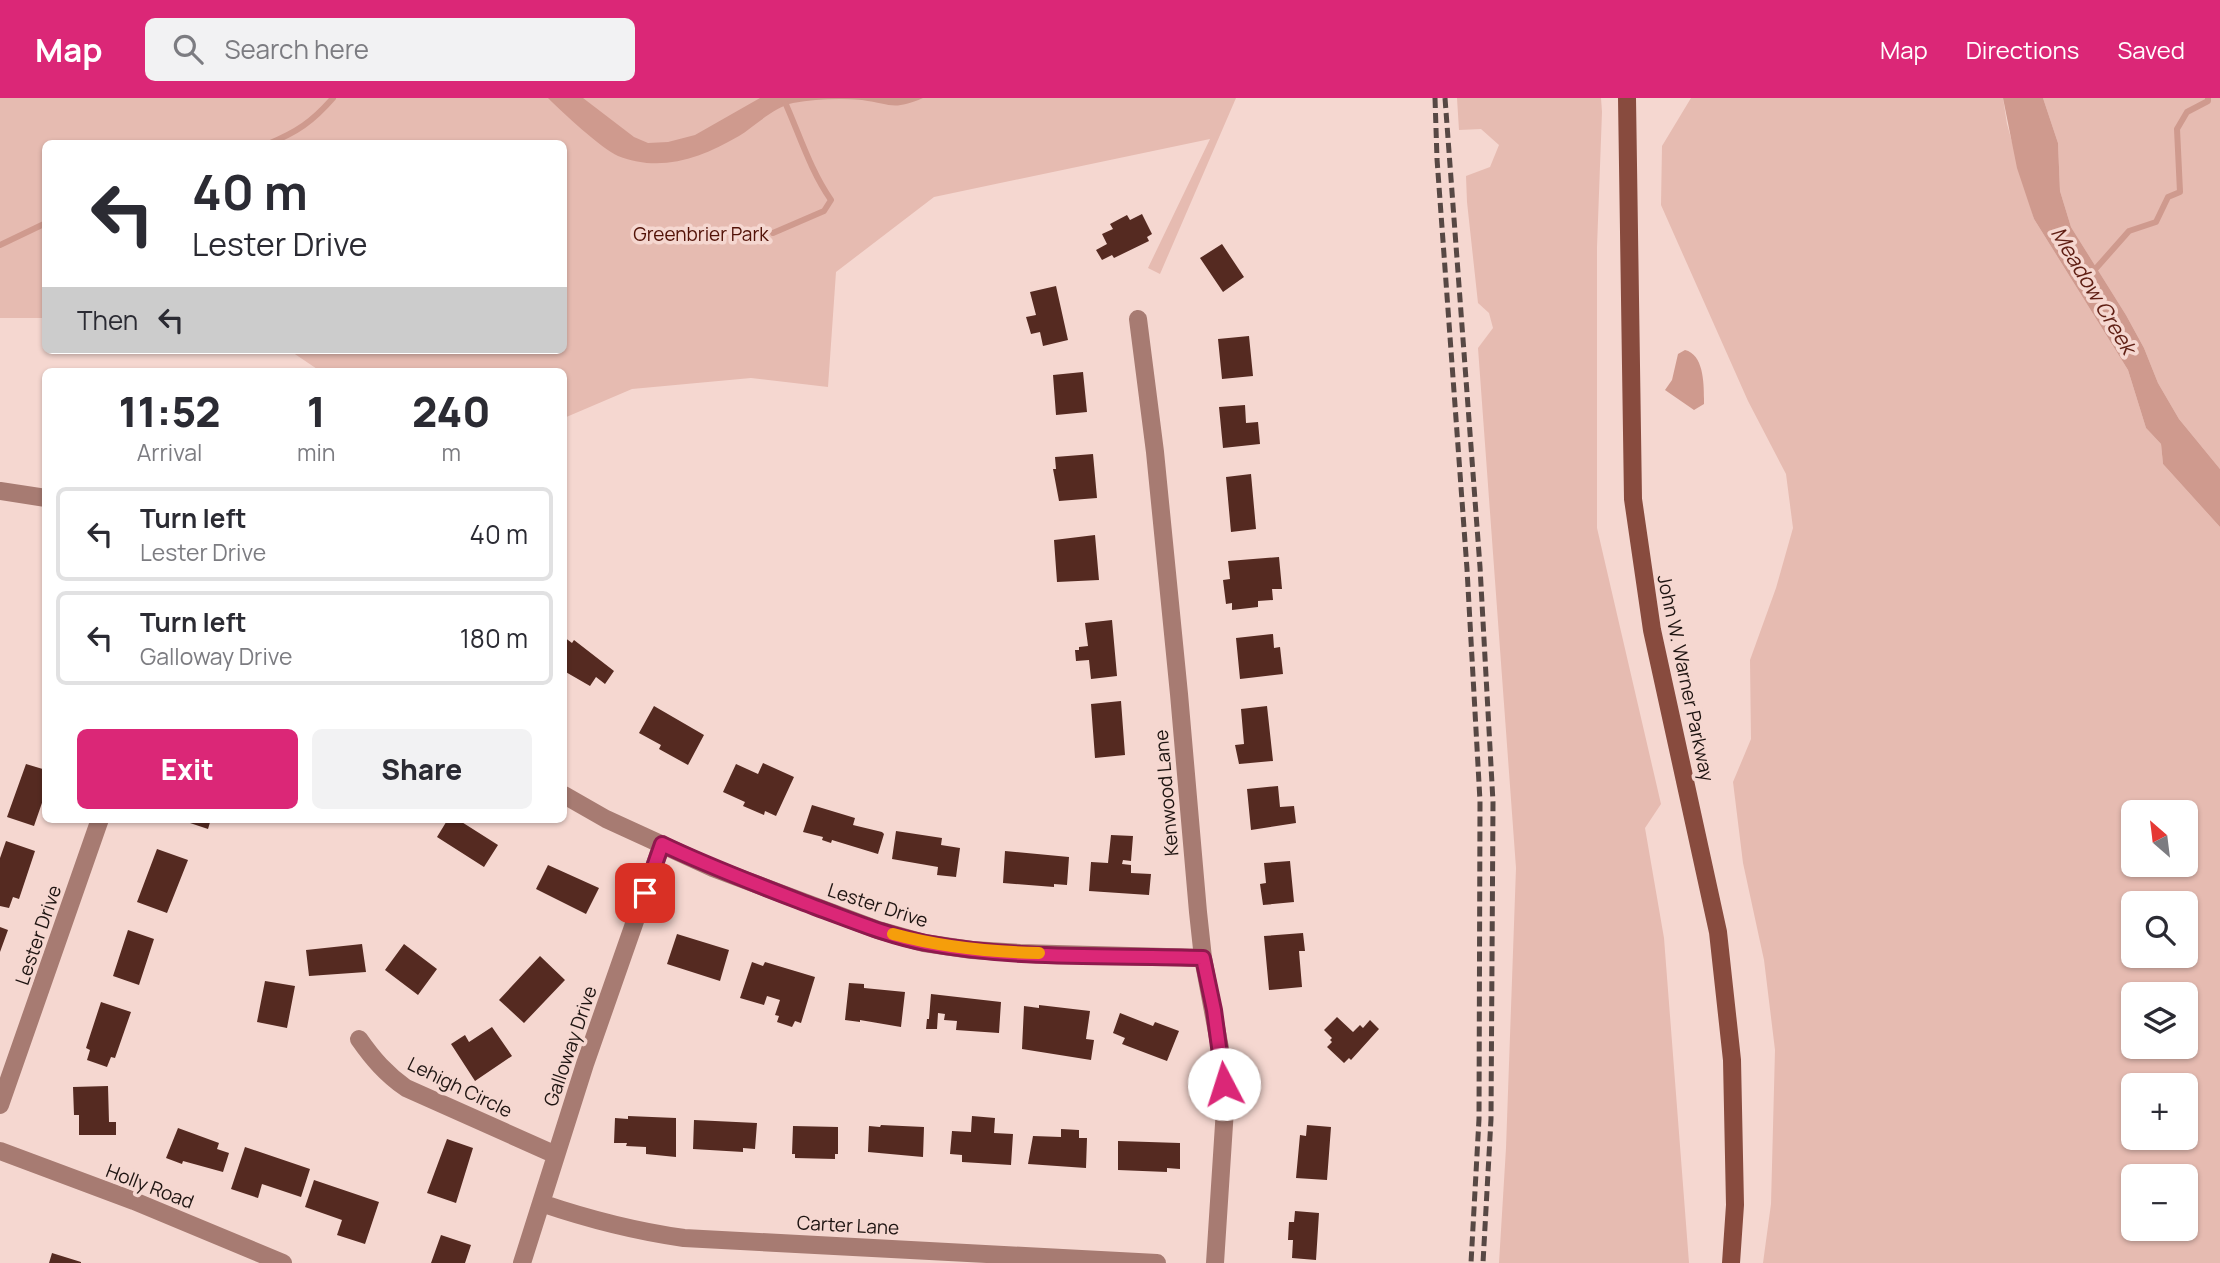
<!DOCTYPE html>
<meta charset="utf-8">
<style>
body{margin:0;font-family:Manrope,sans-serif;background:#f2f2f3;color:#2b2b33;height:100vh;display:flex;flex-direction:column;font-size:26px;white-space:nowrap}
*{box-sizing:border-box;margin:0}
p{font-size:23px;color:#7c7c81}
.icon{flex:none;width:38px;height:38px;fill:none;stroke:currentColor;stroke-width:2;stroke-linecap:round;stroke-linejoin:round}
.map{position:relative;flex:1;overflow:hidden}
.side{position:absolute;left:42px;top:270px;width:525px;height:455px;display:flex;flex-direction:column;background:#fff;border-radius:10px;box-shadow:0 2px 5px #0004}
.side>*{flex:none}
.hud{position:absolute;left:42px;top:42px;width:525px;height:214px;border-radius:10px;box-shadow:0 2px 5px #0004;background:#fff;color:#2b2b33;overflow:hidden}
.needle{width:46px;rotate:332deg}
.controls{position:absolute;left:2121px;top:702px;display:grid;gap:14px}
.controls a{display:grid;place-items:center;width:77px;height:77px;border-radius:10px;background:#fff;box-shadow:0 2px 5px #0004;font-size:35px}
.pin{position:absolute;display:grid;place-items:center;width:60px;height:60px;color:#fff;margin:-30px;border-radius:14px;box-shadow:0 4px 10px #0006}
.me{position:absolute;width:77px;margin:-38px;rotate:355deg;stroke-linejoin:round;filter:drop-shadow(0 0 5px #0008)}
.turn{display:flex;align-items:center;gap:24px;height:147px;padding:0 35px;font-size:32px}
.turn .icon{width:91px;height:91px;stroke-width:2.5}
.turn b{display:block;font-size:49px;line-height:60px}
.then{display:flex;align-items:center;height:66px;padding:0 35px;background:#0003;gap:14px;font-size:26px}
.eta{display:flex;justify-content:space-evenly;align-items:center;height:119px;text-align:center}
.eta b{font-size:42px;font-weight:800;line-height:49px}
.primary-button{display:flex;gap:14px;margin-top:auto;padding:14px 35px}
.primary-button a{flex:1;height:80px;border-radius:10px;background:#db2777;color:#fff;font-size:28px;font-weight:800;line-height:80px;text-align:center}
.primary-button a+a{background:#f2f2f3;color:#2b2b33}
ul{padding:0;list-style:none}
li{display:flex;align-items:center;gap:21px;height:94px;margin:0 14px 10px;padding:0 21px;border:4px solid #e1e1e2;border-radius:10px}
li div{flex:1}
li b{display:block;font-size:26px}
li em{font-style:normal}
header{display:flex;align-items:center;gap:42px;box-sizing:border-box;height:98px;padding:0 35px;background:#db2777;color:#fff}
header strong{font-size:33px}
nav{display:flex;gap:38px;margin-inline-start:auto;font-size:24px}
.search{width:490px;height:63px;background:#f2f2f3;display:flex;align-items:center;gap:18px;box-sizing:border-box;padding:0 24px;border-radius:10px;color:#7c7c81;font-size:26px}
.map>svg:first-child{display:block}
</style>
<header>
<strong>Map</strong>
<div class="search"><svg class="icon" aria-label="search" viewBox="0 0 24 24"><circle cx="10" cy="10" r="6"/><path d="M15 15l6 6"/></svg>Search here</div>
<nav><a>Map</a><a>Directions</a><a>Saved</a></nav>
</header>
<div class="map">
<svg width="2220" height="1165" viewBox="0 0 2220 1165">
<rect width="100%" height="100%" fill="#f5d7d0"/>
<path fill="#e6bbb1" fill-rule="evenodd" d="M0,0H1236L1160,176L1148,170L1210,41L934,99L836,174L828,289L751,280L632,291L564,320V273H320L289,252H564V46H46L45,220H0Z
M1457,0H1601L1602,14L1597,149V430L1661,706L1645,730L1664,840L1689,1165H1499L1506,1050L1516,770L1478,250L1493,230L1489,215L1478,205L1467,104L1466,78L1490,69L1499,47L1481,31L1459,32Z
M1691,0H2003L2007,26L2034,121L2128,272L2146,330L2161,346L2163,366L2220,429V1165H1763L1771,1106L1775,952L1764,862L1743,765L1733,684L1751,641L1750,562L1776,490L1793,430L1786,376L1748,303L1661,107L1662,48ZM2133,714H2186V766H2133ZM2133,805H2186V858H2133ZM2133,896H2186V948H2133ZM2133,987H2186V1040H2133ZM2133,1078H2186V1130H2133Z
M2043,0H2220V371L2179,321L2158,285L2144,250L2126,217L2071,129L2060,93L2058,45Z"/>
<path fill="#cf9a8e" d="M548,0H583L634,39L648,45L668,44L695,37L760,0H923C893,13 891,6 862,2C840,0 815,1 793,5C774,9 755,28 739,38C701,60 661,75 618,58C602,51 562,14 548,0Z
M2003,0H2043L2058,45L2060,93L2071,129L2126,217L2144,250L2158,285L2179,321L2220,371V429L2163,366L2161,346L2146,330L2128,272L2034,121L2017,70Z
M1685,252C1705,257 1704,289 1704,306L1694,312L1665,292L1672,282L1678,256Z"/>
<g fill="none" stroke-linecap="round" stroke-linejoin="round">
<path stroke="#cf9a8e" stroke-width="6" d="M268,46C297,34 312,24 333,0
M773,135L824,113L831,102C810,72 799,35 784,2
M0,147L46,125
M2091,176L2129,133L2156,124L2168,99L2180,94L2177,31L2187,14L2208,3V0"/>
</g>
<path fill="#552a21" d="M1142,116L1152,136L1147,139L1149,143L1114,160L1112,157L1102,162L1096,152L1107,146L1102,136L1113,131L1110,126L1127,117L1130,122Z
M1222,146L1244,179L1223,194L1200,160Z
M1056,188L1068,242L1043,248L1040,234L1031,236L1026,219L1036,217L1030,194Z
M1249,238L1253,278L1222,281L1218,241Z
M1083,274L1087,314L1056,317L1053,277Z
M1245,307L1246,325L1258,324L1260,346L1223,350L1219,309Z
M1093,356L1097,400L1059,403L1053,371H1056L1055,359Z
M1251,376L1256,431L1231,434L1226,379Z
M1095,437L1099,482L1057,484L1054,442Z
M1279,459L1282,491H1272L1273,502L1258,503V509L1232,512V505L1226,506L1223,482L1230,481L1228,463Z
M1112,522L1117,578L1091,581L1089,562L1076,563L1075,552H1079V549L1088,548L1085,525Z
M1273,536L1274,550L1280,549L1283,576L1240,581L1236,540Z
M564,539L572,545L574,542L614,573L605,586L596,579L590,588L564,573Z
M1121,603L1125,657L1095,660L1091,606Z
M654,608L704,637L688,667L659,651L661,647L639,635Z
M1267,608L1273,663L1239,666L1235,647L1244,646L1241,611Z
M763,665L794,679L776,718L765,713L764,717L743,708L745,704L723,694L736,666L758,676Z
M26,666L46,672V703L43,702L34,728L7,719Z
M1278,688L1280,709L1294,708L1296,725L1251,732L1247,691Z
M812,707L855,720L853,727L882,734L884,736L878,756L832,742L831,745L822,742L823,739L803,734Z
M178,721H211L208,731Z
M448,721H457L498,747L484,769L437,739Z
M896,733L942,740L941,747L960,750L956,779L937,777L938,769L892,761Z
M1111,737L1133,738L1131,763L1123,762L1122,766L1131,767V775L1151,776L1149,797L1089,793L1091,764L1108,765Z
M6,743L35,753L19,801L13,799L9,810L0,808V760Z
M157,751L188,762L167,815L137,804Z
M1005,753L1069,759L1067,787L1054,786V789L1003,785Z
M1290,763L1294,804L1263,807L1260,786L1266,785L1264,765Z
M548,767L599,790L586,816L536,791Z
M0,829L8,832L0,854Z
M128,832L154,841L139,887L113,878Z
M1303,835L1305,853H1299L1302,889L1269,892L1264,838Z
M677,836L729,852L720,883L667,866Z
M362,846L366,874L309,878L306,852Z
M404,846L437,871L418,897L385,872Z
M540,858L565,882L524,925L499,902Z
M752,864L763,868L765,864L815,879L801,925L795,923L792,929L777,924L779,918L775,917L780,902L767,898L764,907L740,900Z
M265,883L295,888L287,930L257,924Z
M849,885L864,886V890L905,894L901,929L860,922V924L845,922Z
M931,896L1001,904L999,935L956,932L957,923L944,922L945,916L938,915L937,931H926L927,921H929Z
M101,904L131,914L115,960L111,959L107,969L87,962L90,952L86,950Z
M1039,907L1090,913L1086,941L1094,942L1091,962L1022,951L1024,908L1039,910Z
M1120,915L1153,928L1155,924L1179,933L1167,963L1122,946L1125,940L1113,935Z
M1337,919L1353,934L1360,927L1363,930L1370,922L1379,931L1351,962L1349,960L1344,965L1327,949L1332,944L1330,942L1332,940L1324,932Z
M492,929L512,958L475,983L451,946L465,937L469,944Z
M108,988L109,1024H116V1037H79V1017H74L73,989Z
M628,1018L676,1020V1059L646,1056V1049L626,1048L627,1045H614L615,1020L628,1021Z
M972,1018L995,1020L994,1035L1013,1036L1011,1067L962,1064V1057L950,1056L952,1033L971,1034Z
M694,1022L757,1025L755,1051L743,1050V1054L693,1051Z
M881,1027L924,1029L923,1059L868,1054L869,1028L880,1029Z
M1307,1027L1331,1029L1327,1082L1296,1080L1300,1037L1306,1038Z
M793,1028L838,1029V1056H835V1061L795,1060V1056H792Z
M178,1030L219,1045L217,1051L229,1055L223,1074L183,1063L182,1066L166,1060Z
M1061,1031L1079,1032V1040H1087L1086,1070L1028,1066L1033,1038L1061,1039Z
M447,1041L473,1050L456,1105L427,1095Z
M1118,1043L1180,1045V1071L1167,1070V1074L1118,1072Z
M245,1049L310,1071L301,1099L262,1086L258,1100L231,1091Z
M314,1082L379,1104L365,1146L337,1137L342,1122L305,1109Z
M1295,1113L1319,1115L1316,1162L1292,1160L1293,1142H1288L1289,1124H1294Z
M441,1137L471,1147L465,1165H431Z
M52,1155L81,1164V1165H49Z"/>
<g fill="none" stroke-linecap="round" stroke-linejoin="round">
<path stroke="#a77b72" stroke-width="18" d="M1138,221L1155,354L1179,596L1198,814L1203,860L1222,961L1225,1011L1215,1165
M0,393L46,400
M564,697L606,721L713,770L878,832L924,845L972,852L1020,855L1203,860
M359,941C373,961 386,976 406,990L556,1057
M0,1007L100,721
M0,1053L134,1103L283,1165
M541,1105C588,1121 634,1133 684,1140L1157,1165
M522,1165L585,966L662,746"/>
<path stroke="#884b3e" stroke-width="18" d="M1627,0L1633,401L1652,532L1718,834L1732,962L1735,1107L1731,1165"/>
<path stroke="#574844" stroke-width="5" stroke-dasharray="10 5" stroke-linecap="butt" d="M1435,0L1437,61L1467,471L1480,703L1479,1021L1471,1165
M1445,0L1480,469L1493,704L1491,1021L1483,1165"/>
</g>
<g fill="none" stroke-linecap="round" stroke-linejoin="round">
<defs>
<path id="route" d="M645,795L662,746C712,770 763,789 815,809C851,822 888,838 926,845C1017,862 1111,857 1203,860L1214,912L1224,986"/>
</defs>
<use href="#route" stroke="#8e194d" stroke-width="18"/>
<use href="#route" stroke="#db2777" stroke-width="12"/>
<path stroke="#f59e0b" stroke-width="12" d="M893,836C941,849 989,854 1039,855"/>
</g>
<g text-anchor="middle" dominant-baseline="central" stroke-width="7" stroke-linejoin="round" paint-order="stroke">
<g font-size="19" fill="#521207" stroke="#f5d7d0">
<text x="701" y="136">Greenbrier Park</text>
</g>
<g font-size="19" fill="#1e1411" stroke="#f5d7d0">
<text transform="translate(1686 580) rotate(78)">John W. Warner Parkway</text>
<text transform="translate(1166 695) rotate(-95)">Kenwood Lane</text>
<text transform="translate(878 807) rotate(18)">Lester Drive</text>
<text transform="translate(38 837) rotate(-71)">Lester Drive</text>
<text transform="translate(570 948) rotate(-71)">Galloway Drive</text>
<text transform="translate(460 989) rotate(26)">Lehigh Circle</text>
<text transform="translate(150 1088) rotate(21)">Holly Road</text>
<text transform="translate(848 1127) rotate(3)">Carter Lane</text>
</g>
<g font-size="21" font-style="italic" fill="#5f1e13" stroke="#f5d7d0">
<text transform="translate(2094 192) rotate(59)">Meadow Creek</text>
</g>
</g>
</svg>
<div class="controls">
<a><svg class="needle" viewBox="-14 -14 28 28"><path d="M0-13l5 13h-10z" fill="#e53935"/><path d="M0 13l5-13h-10z" fill="#7c7c81"/></svg></a>
<a><svg class="icon" aria-label="search" viewBox="0 0 24 24"><circle cx="10" cy="10" r="6"/><path d="M15 15l6 6"/></svg></a>
<a><svg class="icon" aria-label="layers" viewBox="0 0 24 24"><path d="M12 4l9 5-9 5-9-5zM3 14l9 5 9-5"/></svg></a>
<a>+</a>
<a>−</a>
</div>
<div class="pin" style="left:645px;top:795px;background:#d93025"><svg class="icon" aria-label="arrive" viewBox="0 0 24 24"><path d="M6 21V4h12l-3 4 3 4H6"/></svg></div>
<svg class="me" style="left:1224px;top:986px" viewBox="-20 -20 40 40"><circle r="19" fill="#fff"/><path d="M0-13L10 11 0 6-10 11z" fill="#db2777"/></svg>
<div class="hud">
<div class="turn"><svg class="icon" aria-label="left" viewBox="0 0 24 24"><path d="M17 20v-9H6M10 6l-5 5 5 5"/></svg><div><b>40 m</b>Lester Drive</div></div>
<div class="then">Then<svg class="icon" aria-label="left" viewBox="0 0 24 24"><path d="M17 20v-9H6M10 6l-5 5 5 5"/></svg></div>
</div>
<section class="side">
<div class="eta">
<div><b>11:52</b><p>Arrival</p></div>
<div><b>1</b><p>min</p></div>
<div><b>240</b><p>m</p></div>
</div>
<ul>
<li><svg class="icon" aria-label="left" viewBox="0 0 24 24"><path d="M17 20v-9H6M10 6l-5 5 5 5"/></svg><div><b>Turn left</b><p>Lester Drive</p></div><em>40 m</em></li>
<li><svg class="icon" aria-label="left" viewBox="0 0 24 24"><path d="M17 20v-9H6M10 6l-5 5 5 5"/></svg><div><b>Turn left</b><p>Galloway Drive</p></div><em>180 m</em></li>
</ul>
<div class="primary-button"><a>Exit</a><a>Share</a></div>
</section>
</div>
